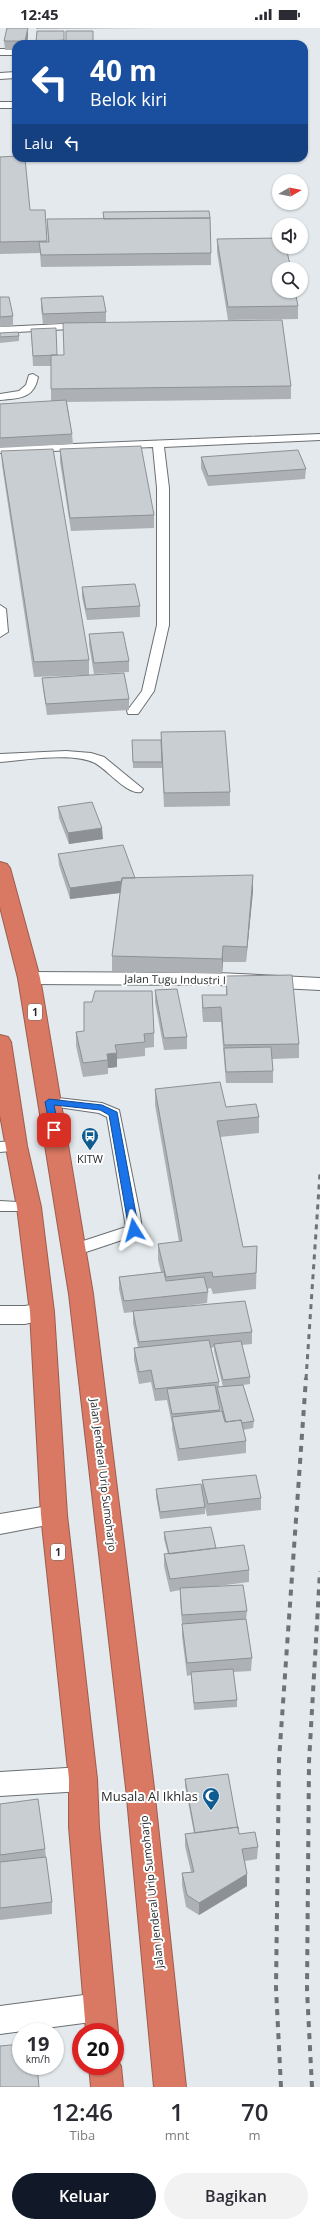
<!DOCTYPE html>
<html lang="id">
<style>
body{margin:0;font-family:"Open Sans",sans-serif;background:#f2f2f3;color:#2b2b33;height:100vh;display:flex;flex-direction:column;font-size:15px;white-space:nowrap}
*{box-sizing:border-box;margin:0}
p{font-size:13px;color:#7c7c81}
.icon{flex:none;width:22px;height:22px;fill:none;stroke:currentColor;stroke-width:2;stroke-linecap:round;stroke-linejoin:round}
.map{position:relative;height:2059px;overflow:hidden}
.panel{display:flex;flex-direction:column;background:#fff;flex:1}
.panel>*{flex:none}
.hud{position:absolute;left:12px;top:12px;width:296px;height:122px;border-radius:12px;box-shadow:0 1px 3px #0004;background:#1a4fa0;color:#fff;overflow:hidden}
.needle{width:26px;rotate:81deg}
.fabs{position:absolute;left:272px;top:146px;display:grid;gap:8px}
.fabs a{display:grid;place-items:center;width:36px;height:36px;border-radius:50%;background:#fff;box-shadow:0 1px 3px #0004;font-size:20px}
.speed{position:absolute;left:12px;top:1995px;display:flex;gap:8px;font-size:20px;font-weight:700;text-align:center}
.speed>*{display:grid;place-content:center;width:52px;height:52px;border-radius:50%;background:#fff;box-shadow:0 1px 3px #0004;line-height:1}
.speed small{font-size:10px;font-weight:400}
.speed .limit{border:6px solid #d22;background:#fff;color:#111}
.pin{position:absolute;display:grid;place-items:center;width:34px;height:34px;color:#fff;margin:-17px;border-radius:8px;box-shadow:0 2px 6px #0006}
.me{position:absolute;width:44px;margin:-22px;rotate:352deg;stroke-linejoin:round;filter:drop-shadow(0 0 3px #0008)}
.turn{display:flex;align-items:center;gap:14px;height:84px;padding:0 12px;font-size:18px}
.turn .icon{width:52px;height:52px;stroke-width:2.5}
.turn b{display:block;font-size:28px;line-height:34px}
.then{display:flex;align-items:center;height:38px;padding:0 12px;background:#0003;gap:8px;font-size:15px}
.eta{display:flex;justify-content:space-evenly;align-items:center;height:68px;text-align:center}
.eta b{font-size:24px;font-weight:600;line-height:28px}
.action{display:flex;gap:8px;margin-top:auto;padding:8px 12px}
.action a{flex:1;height:46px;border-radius:24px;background:#111827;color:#fff;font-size:16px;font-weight:600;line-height:46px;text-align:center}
.action a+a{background:#f2f2f3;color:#2b2b33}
.status{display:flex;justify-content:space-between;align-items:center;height:28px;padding:0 20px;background:#fff;direction:ltr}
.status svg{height:11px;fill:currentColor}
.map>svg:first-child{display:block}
</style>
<div class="status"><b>12:45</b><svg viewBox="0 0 49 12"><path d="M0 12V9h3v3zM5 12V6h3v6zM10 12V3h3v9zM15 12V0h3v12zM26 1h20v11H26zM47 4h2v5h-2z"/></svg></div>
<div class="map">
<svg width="320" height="2059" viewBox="0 0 320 2059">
<rect width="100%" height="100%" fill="#e3e9ed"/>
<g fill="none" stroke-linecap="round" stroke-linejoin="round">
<defs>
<path id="lane" d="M0,21H16V27H0Z
M16,44V50L0,51V45Z
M0,74H16V80H0Z
M83,295L87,296V300L0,305V299Z
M33,346L38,349C34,371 19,370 0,372V366L19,363L26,357L29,347Z
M320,406V412L164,419L169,460V597L154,663L138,686H128L127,683L142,663L157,597V460L153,419L0,425V419Z
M0,577L6,581L8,604L0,609Z
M66,723L91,725L104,729L143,761L141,764C127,767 108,742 95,735C73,724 25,732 0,734V726Z
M49,1069L102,1075L119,1082L140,1187L142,1202L140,1206L74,1228L68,1226L66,1222L68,1218L126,1199L107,1089L99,1085L44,1077L41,1074L44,1071Z
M16,1113L22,1114L24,1118L22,1122L0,1124V1114Z
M0,1173L35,1175L37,1179L35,1183H0Z"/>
<path id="street" d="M29,944L218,945L320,950V962L218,957L29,956L21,955L18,950L21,945Z
M42,1275L51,1278L54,1284L51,1290L25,1296H0V1278H25Z
M54,1477L63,1480L67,1487L63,1494L0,1506V1486Z
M83,1739L93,1743L97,1751L93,1759L83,1763L0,1768V1744Z
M99,1965L110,1969L114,1979L110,1989L99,1993L0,2006V1978Z"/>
<path id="highway" d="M0,834L7,836L10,840L40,950L93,1266L154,1760L186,2059H154L126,1760L69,1266L18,950L0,879Z
M0,1007L8,1009L11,1014L27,1118L41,1179L54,1284L67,1487L97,1751L99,1799L118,2004L115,2010V2004H86L69,1799V1751L41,1487L30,1284L17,1179L0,1087Z
M115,2028L121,2038L123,2059H91L89,2038H115Z"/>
</defs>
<use href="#lane" stroke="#6a6f72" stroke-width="2"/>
<use href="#street" stroke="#6a6f72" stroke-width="2"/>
<use href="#highway" stroke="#9b5d4f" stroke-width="2"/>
<use href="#lane" fill="#fff" fill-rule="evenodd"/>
<use href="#street" fill="#fff" fill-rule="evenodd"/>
<use href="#highway" fill="#da7963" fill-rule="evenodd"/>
<path stroke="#6f7375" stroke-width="3" stroke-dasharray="5 5" stroke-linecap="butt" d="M306,1351L320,1145"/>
<path stroke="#6f7375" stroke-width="4" stroke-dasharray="6 6" stroke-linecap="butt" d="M281,2059L276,1960L279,1732L306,1350
M312,2059L307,1962L309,1734L320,1543"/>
</g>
<path fill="#adb1b5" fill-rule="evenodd" d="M28,0V8L27,16H16V22H5L4,13Z
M36,0H159L36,1Z
M37,3H64V16H36Z
M0,129L30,182H45L47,214H48L47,191H103V184L211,225V237L41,239L40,225L0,226Z
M217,211L298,278V291L228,292L217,224Z
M0,269L13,288V298L0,299Z
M41,270L106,284V294L43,296L41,280Z
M31,301L57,327L291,358V371L67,374L72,406L73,416L0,420V376L51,373V338H33Z
M0,305L19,308V313L0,315Z
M60,421L154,487V500L71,503L60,434Z
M1,423L89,632V647L34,649L2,437Z
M201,429L306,441L305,451L208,458L201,440Z
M82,559L140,578V589L87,592L82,569Z
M89,606L129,633V644L94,646L89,617Z
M42,650L129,671V682L47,687L43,661Z
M161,704L230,764V778L164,779L162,739V740H133L132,712H161Z
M58,779L103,811L69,816L59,790Z
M58,826L135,850L253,863L246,934H223L222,946L112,943V928L120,865L70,871L59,837Z
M226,948L299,1016V1030L272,1031L273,1043V1055H226L221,994H203L202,982V967H226Z
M155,962L187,1009V1021L164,1022L155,974Z
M76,1004L154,1005V1019L145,1020V1028L117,1031V1039L108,1040V1046L83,1049L76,1018Z
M155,1061L226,1079L259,1089V1105L220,1109L243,1219L257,1218L256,1261L213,1266L211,1260L207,1261L208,1264L207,1275L162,1281L252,1304V1316L242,1317L250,1349V1356L243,1357L254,1393L253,1400L243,1402L246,1413V1425L178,1433L172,1401V1396L167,1372L155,1373L151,1354L139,1356L134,1332V1320L138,1319L133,1295V1284L124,1285L119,1261V1249L161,1244L158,1232V1216L179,1214L155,1077ZM214,1319V1323L223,1359H219V1354L211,1320ZM217,1366L221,1383L220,1384Z
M202,1452L261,1470V1482L207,1488L205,1479V1486L160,1491L156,1468V1461L202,1463Z
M164,1504L216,1520L249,1542V1554L218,1558L247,1583L246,1593L252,1630L251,1643L233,1644L237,1672V1679L194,1682L191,1647L187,1648L182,1608V1596L180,1572V1562L170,1564L164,1538V1526H168L164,1511Z
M185,1751L239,1806L258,1819L257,1831L245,1833L247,1846V1858L199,1887L186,1879L182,1857V1845L191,1844L185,1818V1806L194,1805L185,1758Z
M0,1776L45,1821L46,1829L52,1874V1886L0,1892Z"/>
<path fill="#8d9094" d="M28,0V8L27,16H25V13Z
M102,800L103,811L69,816L68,805Z
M253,847V863L246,934L247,919Z
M136,851V863L70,871V860Z
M223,918V934L222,946V931Z
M117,1025V1039L108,1040L107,1026Z
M247,1846V1858L199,1887V1875Z"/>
<path fill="#c9ced3" stroke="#8d9094" d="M7,0H28L25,13H4Z
M37,3H64V12L36,14Z
M66,3H93V16H64H66Z
M16,128V130H25L30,182H45L47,213L0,214V129Z
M209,183L210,190L104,191L103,184Z
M210,190L211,225L41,227L39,214H49L47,191Z
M279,210V219H286L291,241H279V263H295L298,278L228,279L217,211Z
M103,268L106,284L43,286L41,270Z
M0,269H9L13,288L0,289Z
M282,292L291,358L51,361V327H64L63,295Z
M56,300L57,327L33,328L31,301Z
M18,304L19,308L0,309V305Z
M66,372L72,406L0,410V376Z
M141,418L154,487L70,490L60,421Z
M53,421L89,632L34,634L1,423Z
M298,422L306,441L208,448L201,429Z
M135,556L140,578L86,581L82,559Z
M123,604L129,633L94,635L89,606Z
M124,645L129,671L46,676L42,650Z
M225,703L230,764L164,765L161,704Z
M132,712H161L162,734H133Z
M92,774L102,800L68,805L58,779Z
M123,817L135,850H122V853L70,860L58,826Z
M253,847L247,919L223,918L222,931L112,928L122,850Z
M292,947L299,1016L224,1017L221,979L203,980L202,967H227L226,948Z
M177,961L187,1009L164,1010L155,962Z
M95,963H152L154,1005L144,1006L145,1014L115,1017L117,1025L107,1026L108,1032L83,1035L76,1004L84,1003V974H92Z
M271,1019L273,1043L226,1044L224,1020Z
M220,1054L226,1079L256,1076L259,1089L217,1093L243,1219L257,1218L256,1245L213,1249L212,1244L166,1249L158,1216L182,1213L155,1061Z
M164,1244L166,1253L204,1249L208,1264L124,1273L119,1249Z
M245,1273L252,1304L139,1314L133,1283Z
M209,1312L219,1354L155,1361L151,1342L139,1344L134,1320Z
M241,1313L250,1349L223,1352L214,1316Z
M215,1357L220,1382L172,1386L167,1361Z
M243,1357L254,1393L242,1395L241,1392L226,1394L217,1359Z
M222,1383L225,1394L241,1392L246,1413L179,1421L172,1389Z
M256,1447L261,1470L208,1476L202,1452Z
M201,1456L205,1479L160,1484L156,1461Z
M211,1499L216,1520L169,1526L164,1504Z
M244,1517L249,1542L170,1551L164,1526Z
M243,1557L247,1583L182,1587L180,1560Z
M246,1591L252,1630L187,1635L182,1596Z
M233,1641L237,1672L194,1675L191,1644Z
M228,1746L238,1801V1799L195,1805L185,1751Z
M38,1771L45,1821L0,1827V1776Z
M238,1799L239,1806L255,1804L258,1819L242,1821L247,1846L199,1875L187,1867L182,1845L194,1844L185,1806Z
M46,1829L52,1874L0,1880V1834Z
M21,2016V2038H37L39,2059H0V2018Z"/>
<path fill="#1a73e8" stroke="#114b97" d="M49,1071L102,1077L117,1084L139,1202L137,1204H130L129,1202L109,1087L100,1082L54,1077L59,1102L57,1104H51L45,1074Z"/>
<defs>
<symbol id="bus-pin" viewBox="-11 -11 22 30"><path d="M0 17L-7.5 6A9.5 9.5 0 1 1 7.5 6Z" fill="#0f5d90" stroke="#fff"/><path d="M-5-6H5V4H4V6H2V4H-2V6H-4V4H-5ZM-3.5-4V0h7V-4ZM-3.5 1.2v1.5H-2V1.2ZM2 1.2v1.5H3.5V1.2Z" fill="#fff"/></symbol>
<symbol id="mosque-pin" viewBox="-11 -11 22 30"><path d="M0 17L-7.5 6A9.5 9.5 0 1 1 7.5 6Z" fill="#0f5d90" stroke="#fff"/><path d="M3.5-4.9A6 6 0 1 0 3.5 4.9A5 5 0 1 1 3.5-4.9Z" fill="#fff"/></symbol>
</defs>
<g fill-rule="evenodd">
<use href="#bus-pin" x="80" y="1098" width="20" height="27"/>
<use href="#mosque-pin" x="201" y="1758" width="20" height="27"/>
</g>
<g text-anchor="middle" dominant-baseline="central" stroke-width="4" stroke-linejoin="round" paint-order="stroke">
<g fill="#fff" stroke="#68696b" stroke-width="1">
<rect x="28" y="976" width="14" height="16" rx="3"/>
<rect x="51" y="1516" width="14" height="16" rx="3"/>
</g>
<g font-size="10" font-weight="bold" fill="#27292b">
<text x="35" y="984">1</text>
<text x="58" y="1524">1</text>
</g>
<g font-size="11" fill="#27292b" stroke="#fff">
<text transform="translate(175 951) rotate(1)">Jalan Tugu Industri I</text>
<text transform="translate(104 1447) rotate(83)">Jalan Jenderal Urip Sumoharjo</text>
<text transform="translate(151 1864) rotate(-96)">Jalan Jenderal Urip Sumoharjo</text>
</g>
<g font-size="11" fill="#27292b" stroke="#fff">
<text x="90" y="1130">KITW</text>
</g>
<g font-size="13" fill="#27292b" stroke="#fff" text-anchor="end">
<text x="198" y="1768">Musala Al Ikhlas</text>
</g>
</g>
</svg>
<div class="fabs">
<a><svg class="needle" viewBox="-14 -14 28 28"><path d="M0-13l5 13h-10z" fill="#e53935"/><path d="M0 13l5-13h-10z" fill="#7c7c81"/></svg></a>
<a><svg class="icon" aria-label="sound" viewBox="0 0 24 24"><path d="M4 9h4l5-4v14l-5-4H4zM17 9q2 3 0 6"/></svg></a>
<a><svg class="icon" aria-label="search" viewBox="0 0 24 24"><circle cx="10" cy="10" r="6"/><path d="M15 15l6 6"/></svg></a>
</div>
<div class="speed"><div>19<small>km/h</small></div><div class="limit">20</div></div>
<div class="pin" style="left:54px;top:1102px;background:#d93025"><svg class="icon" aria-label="arrive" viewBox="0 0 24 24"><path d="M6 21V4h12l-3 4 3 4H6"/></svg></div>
<svg class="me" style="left:134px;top:1202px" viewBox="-20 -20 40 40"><path d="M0-17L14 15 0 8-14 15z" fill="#1a73e8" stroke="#fff" stroke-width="4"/></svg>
<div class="hud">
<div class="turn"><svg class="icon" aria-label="left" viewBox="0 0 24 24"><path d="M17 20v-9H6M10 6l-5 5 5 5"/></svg><div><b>40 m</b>Belok kiri</div></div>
<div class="then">Lalu<svg class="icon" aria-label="left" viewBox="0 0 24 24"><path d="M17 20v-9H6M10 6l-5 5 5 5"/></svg></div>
</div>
</div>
<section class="panel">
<div class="eta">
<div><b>12:46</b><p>Tiba</p></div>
<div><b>1</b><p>mnt</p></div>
<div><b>70</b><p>m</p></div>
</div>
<div class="action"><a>Keluar</a><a>Bagikan</a></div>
</section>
